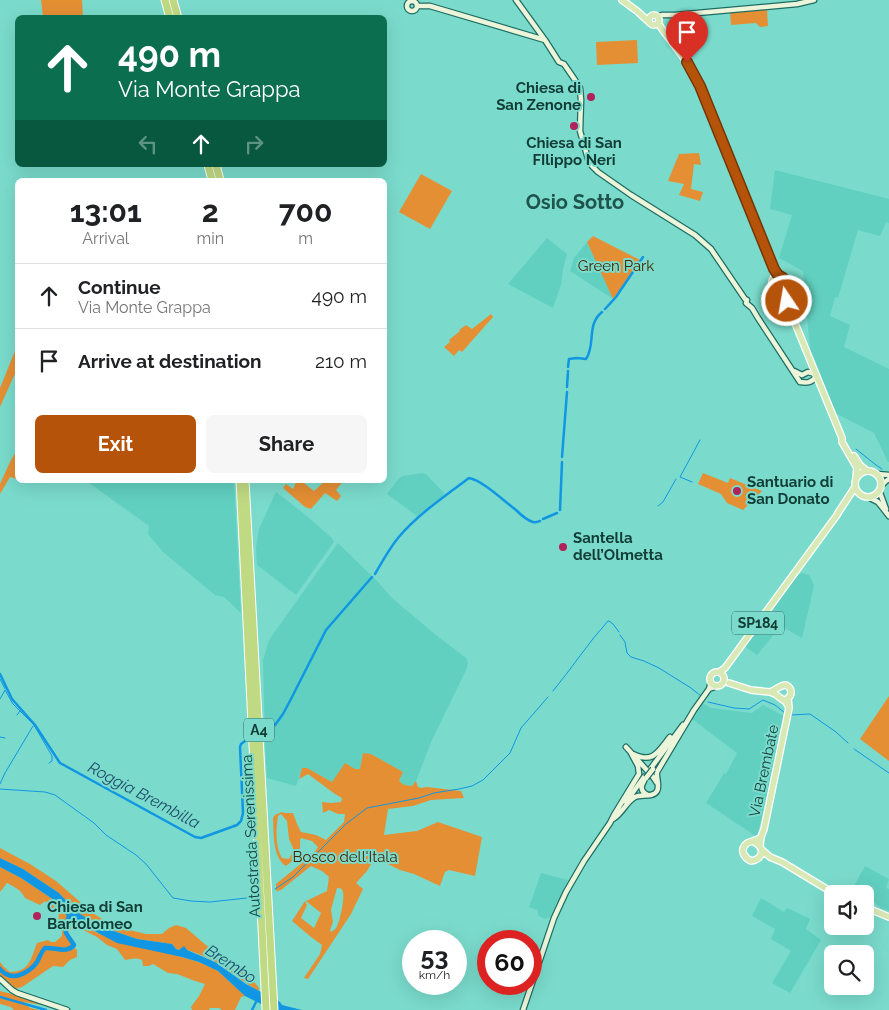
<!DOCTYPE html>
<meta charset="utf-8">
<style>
body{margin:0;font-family:Raleway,sans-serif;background:#f6f6f6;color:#202124;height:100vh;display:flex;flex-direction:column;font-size:19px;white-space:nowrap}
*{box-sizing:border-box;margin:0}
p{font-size:16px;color:#757577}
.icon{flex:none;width:28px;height:28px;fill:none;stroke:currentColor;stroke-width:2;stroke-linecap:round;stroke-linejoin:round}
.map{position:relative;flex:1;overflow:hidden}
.sheet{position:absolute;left:15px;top:178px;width:372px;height:305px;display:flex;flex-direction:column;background:#fff;border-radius:8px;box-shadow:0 5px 20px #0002}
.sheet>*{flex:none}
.hud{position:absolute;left:15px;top:15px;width:372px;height:152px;border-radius:8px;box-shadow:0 5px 20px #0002;background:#0b6e4f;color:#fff;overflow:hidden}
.controls{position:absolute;left:824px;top:885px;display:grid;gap:10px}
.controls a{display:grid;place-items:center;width:50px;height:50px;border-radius:8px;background:#fff;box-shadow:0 5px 20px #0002;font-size:25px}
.speed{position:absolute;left:402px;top:930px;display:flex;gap:10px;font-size:25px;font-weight:700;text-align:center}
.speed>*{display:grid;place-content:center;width:65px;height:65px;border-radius:50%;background:#fff;box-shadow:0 5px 20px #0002;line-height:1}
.speed small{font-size:12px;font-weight:400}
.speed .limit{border:8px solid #d22;background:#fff;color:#111}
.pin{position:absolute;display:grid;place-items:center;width:42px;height:42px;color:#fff;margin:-51px -21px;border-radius:50% 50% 50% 0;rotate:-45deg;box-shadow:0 0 5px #0007}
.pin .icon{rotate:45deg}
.me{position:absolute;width:55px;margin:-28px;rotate:348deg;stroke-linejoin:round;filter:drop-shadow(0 0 4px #0008)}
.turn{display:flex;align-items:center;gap:18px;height:105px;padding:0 20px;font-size:22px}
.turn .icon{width:65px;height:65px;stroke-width:2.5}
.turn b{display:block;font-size:35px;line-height:42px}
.lanes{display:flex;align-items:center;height:48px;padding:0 20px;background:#0003;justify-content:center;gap:25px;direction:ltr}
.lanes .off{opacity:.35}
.eta{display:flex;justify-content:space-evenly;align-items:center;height:85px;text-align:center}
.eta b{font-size:30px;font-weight:700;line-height:35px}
.cta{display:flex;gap:10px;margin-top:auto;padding:10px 20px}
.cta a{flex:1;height:58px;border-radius:8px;background:#b45309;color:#fff;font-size:20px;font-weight:700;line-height:58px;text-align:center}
.cta a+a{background:#f6f6f6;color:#202124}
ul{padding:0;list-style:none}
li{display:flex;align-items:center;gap:15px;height:65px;padding:0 20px;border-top:1px solid #e0e0e0}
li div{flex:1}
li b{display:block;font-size:19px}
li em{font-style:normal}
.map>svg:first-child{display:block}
</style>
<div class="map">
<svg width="889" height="1010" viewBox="0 0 889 1010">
<rect width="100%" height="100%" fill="#7adbcc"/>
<path fill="#61d0c0" d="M775,170L889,199V223L886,222L880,236L858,230L838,298L835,297L830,316L850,325L844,347L889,369V462H888L874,433L837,414L811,359L803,271L779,258L792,215L770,209Z
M547,238L567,254L563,269L561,285L553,308L508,284Z
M587,242L602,273L613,299L570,271L574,258Z
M422,473L426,474L445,494L417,516L387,494L399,478L403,476Z
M85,480H234L241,613L224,597L215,595L163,552L148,534L149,526Z
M276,492L302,512L332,538L334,542L296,595L257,565L256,548L259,529Z
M338,543L378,582L392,598L436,635L466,658L468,663L467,668L432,740L416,781L412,786L404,785L399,781L403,772L371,754H363L360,769H355L332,782L318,774L302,768L296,786L267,778L265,742L263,660L269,640Z
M802,573L809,575L813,582L814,586L802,638L781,626L757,655L743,645L796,575Z
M702,703L711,708L752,713L763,705L786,717L757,837L706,803L724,773L726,774L737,753L692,719Z
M865,866L889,879L886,888L889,889V911L881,908L875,903L865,899V894H853L850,893Z
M541,873L568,880L550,917L545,919L539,916L537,910L529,907Z
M761,898L784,912L787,908L810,919L806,929L821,940L790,993L772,983L791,951L771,939L775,929L752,916Z"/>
<path fill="#e48f34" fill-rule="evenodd" d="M41,0H82L83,17H43Z
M767,9L768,26L760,27L756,23L731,25L730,11Z
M637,40L638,63L597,65L596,42Z
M699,153L701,165L694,164L691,189L703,192L700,201L679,195L684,184L668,181L679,154Z
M421,174L452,191L430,229L399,212Z
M593,236L640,260L613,299L598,266L587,242Z
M491,314L493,317L462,352L459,350L454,356L444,347L450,342L449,340L460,331L459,330L466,325L472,329Z
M17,346V369L0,407V388Z
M17,450V479L10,477L0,494V484L11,460Z
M703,473L728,483L730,478L762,491L743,510L727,503L721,494L698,484Z
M297,480H300L314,491L326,480H344L336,490L341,496L337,501L325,493L311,509L305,507L283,488L286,484L293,489Z
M889,696V761L860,739Z
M363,753L371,754L403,772L399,781L404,785L412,786L416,781L418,787L421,788L427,787L461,791L464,798L431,800L413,806L388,809L384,835L417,831L438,822L482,837L475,876L449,870L445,872L440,886L414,874L400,870L386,863L374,859L367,871L356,883L363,889L351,914L308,979L304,978L320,954L322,945L311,937L292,921L305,901L307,905L301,918L314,928L321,913L306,901L327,891L329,877L322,871L311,866L281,890L276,891V884L313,854L318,847L312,841L301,838L300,840C301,853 297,858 286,866C272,857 274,833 273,818L275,815L282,812L284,813H293L297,824L301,832L316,835L326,840L344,822L345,814H338L329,810L323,813L322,802L331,803L341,802L342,798L335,794L308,774L299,779L302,768H307L332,782L345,763L355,769H360ZM281,814L287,821L289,839L293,848V851L289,859L282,858C275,846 276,829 278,816ZM337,888H339C340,888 342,889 342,890C346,894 340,921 337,926C336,929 334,930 331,932L330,930L333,922L331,910Z
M0,848L30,864L56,881L94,914L104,920H108L114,923L125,929L146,934H162L169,928L176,925L186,928L220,957L232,962L255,983L259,988V991C244,983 230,971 215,962C205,956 193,952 182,948L179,950L176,949L172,944L137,939L99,926L77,912L59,893L23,869L0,858Z
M0,867L21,878L51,898L68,917L97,933L199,962L218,971L245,996L241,997L235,1010H222L219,1008H210L209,1010H192L191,1007L199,996L205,984L195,981L177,974L168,973L153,964L149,966H143L142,960C135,957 132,959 125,960L117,949L107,945L97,937L75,926L68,932L71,945L77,950V957L70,960L63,967L53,966L22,987L14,989L0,976V962L4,967L10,972C30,972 31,958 37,943L48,940L51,942H55L62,936V931L58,924L59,913L49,906L45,901L40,905L25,898C21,890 15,887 7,883L0,892Z
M0,991L20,996L42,1005L24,1002L30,1008L39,1010H14L11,1007L0,1004Z"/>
<path fill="#1096e2" d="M0,858L23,869L59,893L77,912L99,926L137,939L172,944L176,949L179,950L184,946L187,950L215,962L246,984L280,1002L282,1005L302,1010H273L245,996L218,971L199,962L182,957L117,943L68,917L51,898L21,878L0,867Z"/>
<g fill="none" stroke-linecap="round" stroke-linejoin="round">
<path stroke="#1096e2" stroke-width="1" d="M224,165H226
M856,449L876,465L882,469
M692,482L680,477L700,440
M658,506L663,502L676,479
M620,635L625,642L627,653L631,657L644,661L659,668L691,688L701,696
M0,679L5,689
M553,691C572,668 588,643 608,621H609L613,624L619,632
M0,699L5,690L13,704L34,725L52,756V761L49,763
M708,702L734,708L749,709L763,700L775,705L785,713
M17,715L20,711
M791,715L810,714L836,732L848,743
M0,737L5,738
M854,749L889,773
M0,784L5,773L33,726
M0,789L45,792L55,795L94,823L106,835L136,855L146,864L169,893L173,898L191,901L210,902L256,897
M275,889L293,877L346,824L367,808L419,798L434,793L459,789L472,786L483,780L510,753L521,728L548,697"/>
<path stroke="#1096e2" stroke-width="2.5" d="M605,309L616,297L643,257
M568,367L569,359L577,358L586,359C596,345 586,325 602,312
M567,387L568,371
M562,457L567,392
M560,510L562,462
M543,519L557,513
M375,574C382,562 389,549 398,538C416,516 446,495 469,478C482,480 504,501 516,510C521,515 526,520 533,522C536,523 536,522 540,521
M0,674L12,699L35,725L60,763L195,837L201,838L237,825L241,821L243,813L240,747L241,744L245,741
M275,725L283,714L291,699L326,630L372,577
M264,734L269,730
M0,997L46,1010
M252,1010L257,1000"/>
<path stroke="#1096e2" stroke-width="4.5" d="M0,969C0,969 5,974 6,974C16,980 31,971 37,962C40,957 41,952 45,948C55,947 67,954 74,945L66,933L65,926L71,912"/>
<defs>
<path id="secondary" d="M516,0L545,40L559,62L564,64L575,80L580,88L581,100L580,131L588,159L592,166L598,172L631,195L695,235L711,249L745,299L747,300L746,303L752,308L758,318L800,382C807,383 811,383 816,377
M407 6a5 5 0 1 1 10 0a5 5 0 1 1-10 0Z
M417,6H430L545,40
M658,17L662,15H675L797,4L814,0
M794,371L802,375L808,372L815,374
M877,474L889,475
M881,486L886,481L889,479
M879,490L886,509
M868,497L878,502L889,516
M709,689L717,686
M694,710L709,689L711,682
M626,747L653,777L657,783
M633,754C653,764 658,752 670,737
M651,768L683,725
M644,781C640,787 641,792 648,795
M626,802L644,777
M613,819C622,814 626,802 635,797C642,794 653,798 657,791C660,786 656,778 657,772L694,710
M0,979L12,990L17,993L67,1010
M523,1010L554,918L566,892L584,861L610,823L614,815L639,774L638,766L631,753"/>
<path id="primary" d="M622,0L637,11L649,22
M649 20a5 5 0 1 1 10 0a5 5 0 1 1-10 0Z
M658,23C671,43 687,59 697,80L773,269L778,275L783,278L782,283L778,286L774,285L772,281L774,277L778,275
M776,285L781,290L788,306L842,438V442L857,468L856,477
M854,456L860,465L866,470
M855 484a13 13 0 1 1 26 0a13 13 0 1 1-26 0Z
M710 679a7 7 0 1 1 14 0a7 7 0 1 1-14 0Z
M719,672L725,668L837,515L838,513L855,487
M729,683L751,690L770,692L775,694L786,702L788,706
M770,692C776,690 780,685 786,685C792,688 793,695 787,699
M754,842C765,847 764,859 751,861C745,858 739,851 746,844C749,841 755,842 761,837
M760,845L761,837L764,829L789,708L788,698
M762,850L770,857L782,862L835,894
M865,907L889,917"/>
<path id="highway" d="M165,0L170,18
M173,0L178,18
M208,165L212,180
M216,165L220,180
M240,480L266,1010
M245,480L274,1010"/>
</defs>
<use href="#secondary" stroke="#1e6d63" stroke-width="7"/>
<use href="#primary" stroke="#fff" stroke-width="8"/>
<use href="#highway" stroke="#fff" stroke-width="9"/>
<use href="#secondary" stroke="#ecf4da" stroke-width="4.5"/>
<use href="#primary" stroke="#d9e9b5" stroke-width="5.5"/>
<use href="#highway" stroke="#c0da83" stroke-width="7"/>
<defs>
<path id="secondary-bridge" d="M646,778L653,769"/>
</defs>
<use href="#secondary-bridge" stroke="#1e6d63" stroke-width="7" stroke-linecap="butt"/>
<use href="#secondary-bridge" stroke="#ecf4da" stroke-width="4.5"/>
</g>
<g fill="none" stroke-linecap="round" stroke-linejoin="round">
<defs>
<path id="route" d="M687,62L700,86L774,269L778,275L783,278V286L787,301"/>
</defs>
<use href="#route" stroke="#753606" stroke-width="12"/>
<use href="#route" stroke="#b45309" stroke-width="9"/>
</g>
<g fill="#af225a" stroke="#7adbcc" stroke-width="2">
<circle cx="591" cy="97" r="5"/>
<circle cx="574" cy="126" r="5"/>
<circle cx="737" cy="491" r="5"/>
<circle cx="563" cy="547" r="5"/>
<circle cx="37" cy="916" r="5"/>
</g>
<g text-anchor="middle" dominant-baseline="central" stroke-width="4" stroke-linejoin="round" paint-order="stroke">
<g fill="#7adbcc" stroke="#316c63" stroke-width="1">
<rect x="732" y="611.5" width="52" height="23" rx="4"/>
<rect x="244" y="718.5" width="30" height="23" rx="4"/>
</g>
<g font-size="14" font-weight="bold" fill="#123c36">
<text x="758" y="623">SP184</text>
<text x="259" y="730">A4</text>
</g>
<g font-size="15" font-weight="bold" fill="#123c36" stroke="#7adbcc" text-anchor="start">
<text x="581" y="88" text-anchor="end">Chiesa di<tspan x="581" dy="17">San Zenone</tspan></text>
<text x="574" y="143" text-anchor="middle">Chiesa di San<tspan x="574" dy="17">FIlippo Neri</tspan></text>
<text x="747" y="482">Santuario di<tspan x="747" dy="17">San Donato</tspan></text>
<text x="573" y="538">Santella<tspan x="573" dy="17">dell’Olmetta</tspan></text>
<text x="47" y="907">Chiesa di San<tspan x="47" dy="17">Bartolomeo</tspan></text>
</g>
<g font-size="15" fill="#482500" stroke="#7adbcc">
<text x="616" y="266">Green Park</text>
<text x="345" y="857">Bosco dell'Itala</text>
</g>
<g font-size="15" fill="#123c36" stroke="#7adbcc">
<text transform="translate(764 771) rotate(-78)">Via Brembate</text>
<text transform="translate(251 836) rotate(-93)">Autostrada Serenissima</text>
</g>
<g font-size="16" font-style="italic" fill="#1e4a6a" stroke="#7adbcc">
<text transform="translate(144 795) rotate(28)">Roggia Brembilla</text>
<text transform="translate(231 964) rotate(33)">Brembo</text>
</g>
<g font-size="20" font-weight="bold" fill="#1f544c" stroke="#7adbcc">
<text x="575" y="202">Osio Sotto</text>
</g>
</g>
</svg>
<div class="controls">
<a><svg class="icon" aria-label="sound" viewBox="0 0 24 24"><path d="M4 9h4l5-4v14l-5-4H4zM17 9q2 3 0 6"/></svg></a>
<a><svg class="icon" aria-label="search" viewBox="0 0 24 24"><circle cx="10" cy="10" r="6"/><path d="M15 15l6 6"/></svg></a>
</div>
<div class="speed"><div>53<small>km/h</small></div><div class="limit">60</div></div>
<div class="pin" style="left:687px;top:62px;background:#d93025"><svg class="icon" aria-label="arrive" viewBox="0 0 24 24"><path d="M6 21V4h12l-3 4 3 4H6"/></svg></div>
<svg class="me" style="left:787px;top:301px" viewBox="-20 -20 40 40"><circle r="17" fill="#b45309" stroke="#fff" stroke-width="3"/><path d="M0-11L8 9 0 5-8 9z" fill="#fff"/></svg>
<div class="hud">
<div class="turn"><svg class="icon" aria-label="ahead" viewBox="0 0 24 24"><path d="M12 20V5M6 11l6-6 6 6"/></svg><div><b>490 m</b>Via Monte Grappa</div></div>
<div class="lanes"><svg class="icon off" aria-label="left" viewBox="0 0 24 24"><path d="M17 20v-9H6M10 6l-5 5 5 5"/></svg><svg class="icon" aria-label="ahead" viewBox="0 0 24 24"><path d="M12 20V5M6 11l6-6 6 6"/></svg><svg class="icon off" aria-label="right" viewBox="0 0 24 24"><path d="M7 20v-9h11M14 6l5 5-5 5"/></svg></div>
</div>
<section class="sheet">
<div class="eta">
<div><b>13:01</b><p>Arrival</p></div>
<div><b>2</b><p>min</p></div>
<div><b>700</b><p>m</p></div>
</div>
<ul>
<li><svg class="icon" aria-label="ahead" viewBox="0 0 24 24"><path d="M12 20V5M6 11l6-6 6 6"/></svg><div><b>Continue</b><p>Via Monte Grappa</p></div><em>490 m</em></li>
<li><svg class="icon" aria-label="arrive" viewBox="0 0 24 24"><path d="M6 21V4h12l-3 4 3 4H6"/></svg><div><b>Arrive at destination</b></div><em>210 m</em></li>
</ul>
<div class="cta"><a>Exit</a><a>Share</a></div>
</section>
</div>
